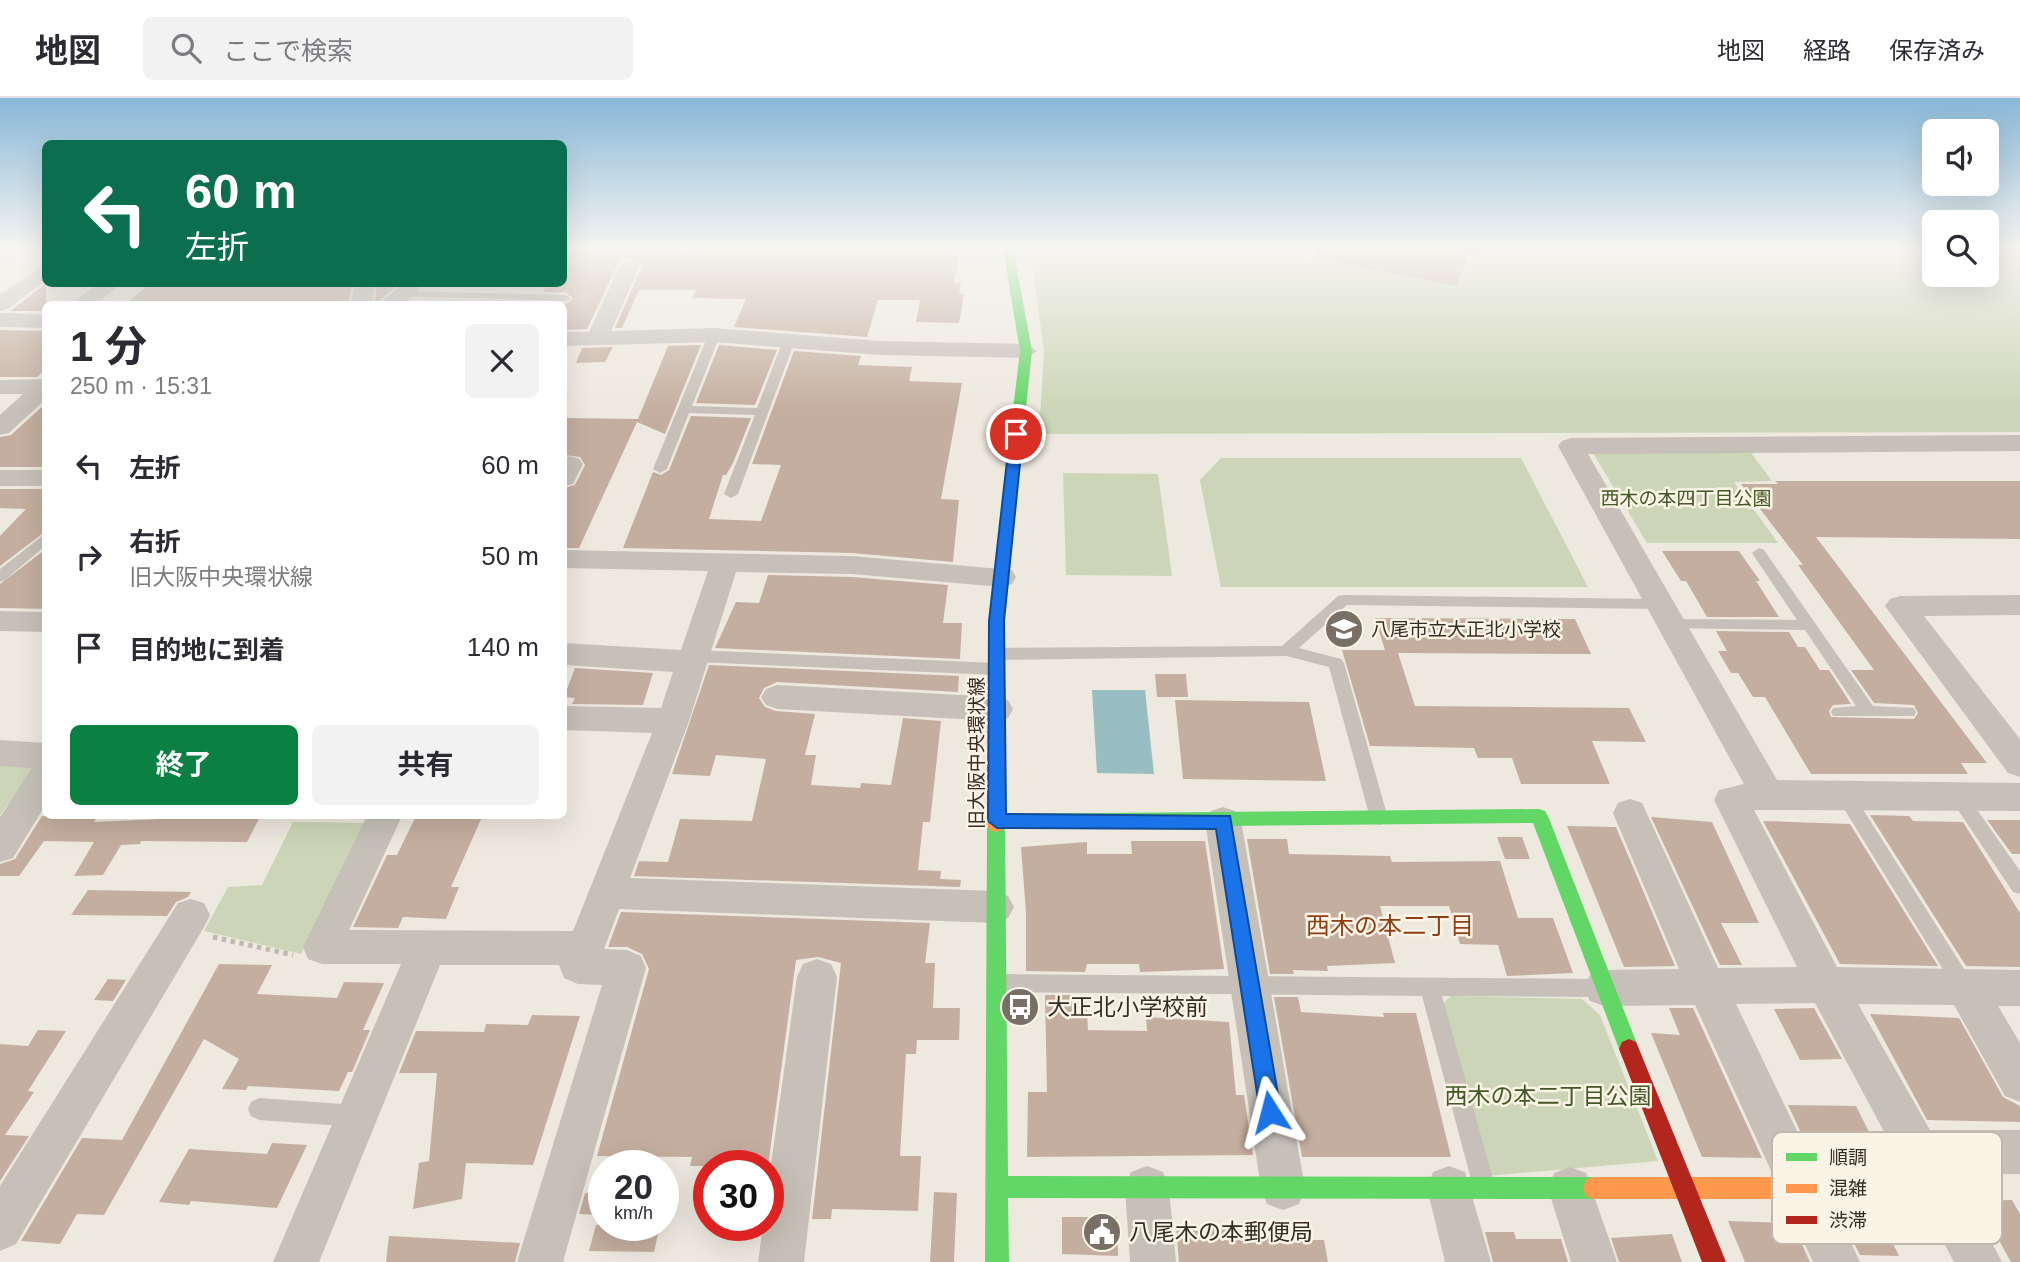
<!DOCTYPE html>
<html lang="ja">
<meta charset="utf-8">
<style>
body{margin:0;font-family:Helvetica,"Noto Sans JP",sans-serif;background:#f2f2f3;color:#2b2b33;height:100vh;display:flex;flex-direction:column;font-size:26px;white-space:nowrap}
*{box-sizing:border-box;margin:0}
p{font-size:23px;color:#7c7c81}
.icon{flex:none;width:38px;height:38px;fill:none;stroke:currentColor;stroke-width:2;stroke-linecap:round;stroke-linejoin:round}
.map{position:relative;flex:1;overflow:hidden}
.drawer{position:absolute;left:42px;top:203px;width:525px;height:518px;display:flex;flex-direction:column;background:#fff;border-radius:10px;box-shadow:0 7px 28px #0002}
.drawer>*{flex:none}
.guide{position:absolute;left:42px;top:42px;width:525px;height:147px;border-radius:10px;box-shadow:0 7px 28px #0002;background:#0b6e4f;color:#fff;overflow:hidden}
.tools{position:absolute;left:1922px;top:21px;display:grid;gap:14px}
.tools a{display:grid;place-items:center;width:77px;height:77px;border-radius:10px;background:#fff;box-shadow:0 7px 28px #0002;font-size:35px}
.speed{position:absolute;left:588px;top:1052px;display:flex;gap:14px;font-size:35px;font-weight:700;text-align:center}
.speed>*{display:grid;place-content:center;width:91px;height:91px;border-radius:50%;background:#fff;box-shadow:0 7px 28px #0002;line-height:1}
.speed small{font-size:18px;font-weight:400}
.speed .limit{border:10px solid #d22;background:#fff;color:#111}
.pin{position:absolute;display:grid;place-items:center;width:60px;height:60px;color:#fff;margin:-30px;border:4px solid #fff;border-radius:50%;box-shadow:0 2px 7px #0007}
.me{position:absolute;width:77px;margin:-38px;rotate:351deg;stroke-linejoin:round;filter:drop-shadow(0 0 5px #0008)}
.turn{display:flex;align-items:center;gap:24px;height:147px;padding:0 28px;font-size:32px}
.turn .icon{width:91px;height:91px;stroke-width:2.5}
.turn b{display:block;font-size:49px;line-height:60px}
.round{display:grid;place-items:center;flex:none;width:74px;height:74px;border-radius:10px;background:#f2f2f3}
.overview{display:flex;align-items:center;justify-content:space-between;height:119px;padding:0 28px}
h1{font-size:42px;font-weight:700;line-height:52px}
.button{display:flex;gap:14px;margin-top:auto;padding:14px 28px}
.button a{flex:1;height:80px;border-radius:10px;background:#0b8043;color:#fff;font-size:28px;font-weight:700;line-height:80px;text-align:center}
.button a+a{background:#f2f2f3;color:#2b2b33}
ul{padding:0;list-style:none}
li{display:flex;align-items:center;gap:21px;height:91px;padding:0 28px}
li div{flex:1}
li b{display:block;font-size:26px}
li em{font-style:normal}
header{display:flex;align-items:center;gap:42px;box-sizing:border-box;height:98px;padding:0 35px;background:#fff;border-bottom:2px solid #e1e1e2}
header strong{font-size:33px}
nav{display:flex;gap:38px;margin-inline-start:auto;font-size:24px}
.search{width:490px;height:63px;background:#f2f2f3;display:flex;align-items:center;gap:18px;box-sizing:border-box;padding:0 24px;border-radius:10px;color:#7c7c81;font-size:26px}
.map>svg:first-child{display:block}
</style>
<header>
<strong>地図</strong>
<div class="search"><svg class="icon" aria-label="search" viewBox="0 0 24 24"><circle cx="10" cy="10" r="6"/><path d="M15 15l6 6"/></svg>ここで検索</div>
<nav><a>地図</a><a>経路</a><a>保存済み</a></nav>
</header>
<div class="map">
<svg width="2020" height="1164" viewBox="0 0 2020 1164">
<rect width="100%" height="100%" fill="#eee9df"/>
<path fill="#ccd5b7" d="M1030,150H1260L1456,188L1478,150L1934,151V177H1986V150H2020V334L1039,336L1044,253Z
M1593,355H1751L1772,383L1734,384L1778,445H1647Z
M1221,360H1521L1588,489H1221L1200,382Z
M1063,375L1158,376L1172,478L1066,477Z
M0,664L38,665L0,717Z
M293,724L369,725L301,856L204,833L228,789L262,787Z
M1451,898L1582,901L1600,917L1658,1063L1487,1078L1442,906Z"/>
<path fill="#99bec1" d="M1092,592H1145L1154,676L1097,675Z"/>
<path fill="#c4ae9f" d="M574,150L690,157L694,150L948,152V158L960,157L954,184L961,185L959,196H964L959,225L916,224L920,202H878L867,239L734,229L746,201L692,200L696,192H639L622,230H615L642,168L629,159L618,166L587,231L564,232L565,206H536H566L573,201L566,194H543L548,186H564V155H571Z
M1317,150H1453L1459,151L1461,159L1468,160L1457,188L1316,161Z
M46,186V213H10Z
M150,186H352L348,206H125Z
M377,186H399L375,206Z
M0,232L46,233V271L37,279H0Z
M701,247L665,336L637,324L579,450H564V390L575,387L585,367L580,359L564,357V320L638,321L668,248Z
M719,247L777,252L755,307L696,305Z
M613,249L605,264L576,265L582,250Z
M794,253L861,258L858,267L912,269L909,283L962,285L941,401L959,402L953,464L852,455L623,450L653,374L661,377L669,372L691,318L751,320L733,365L726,377H723L709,421L761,423L781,367L752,366Z
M46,305V369H0V339L11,337Z
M1775,383H2020V441L1816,439L1987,665H1961L1968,676H1811L1765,599H1753L1738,575H1731L1718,553H1727L1716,533L1789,534L1798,549H1805L1820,572H1829L1851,606L1833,607L1829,613L1831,619L1914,621L1918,615L1914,607L1874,605L1851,572H1874L1798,467H1803L1741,386H1778Z
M0,391H46V433L0,468V438L26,411L0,410Z
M46,451V511L0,510V486Z
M1662,453H1739L1760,483H1756L1779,519H1707L1686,483H1681Z
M768,477L852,479L948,487L943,525H962L960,561L715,550L736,504L759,505Z
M1375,520L1575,521L1591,556L1398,555L1415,608L1629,610L1646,644L1592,643L1610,686H1521L1512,660H1478L1474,650L1370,648L1342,552H1385Z
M709,567L959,578L958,594L777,584L764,590L759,600L765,609L776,613L815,616L805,657H816L811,687L860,690L861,685L891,687L903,620L941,623L930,724H923L918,772L941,773L940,781L961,782L960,789L634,778L639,763L668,764L680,721L752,723L766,661L716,657L710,678L672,676Z
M575,570L653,575L643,607L572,606L575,600L564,599Z
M1155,576H1186L1188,599H1157Z
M1175,602L1309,604L1326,683L1183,681Z
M1870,717L1909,718L1913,723L1963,724L2020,815V869L1966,868Z
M42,718H98L94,724L162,721L164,718L260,719L247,744L141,743L140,746L121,747L103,777L74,778L94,744L44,743L19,778H0V766L15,761Z
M416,718L482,719L451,789H459L446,821L403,819L398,830L353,829L387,757H397Z
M1651,719L1712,724L1759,825H1721L1742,867H1720Z
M1987,722H2020V756H2012Z
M1763,723L1850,726L1938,868L1840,866Z
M1567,728L1616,729L1675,868L1624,869Z
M1497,739H1522L1530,761H1505Z
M1247,741H1287L1289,756L1390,758L1392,764L1500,763L1518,820H1553L1573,875L1507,878L1498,847L1460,846L1449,808H1380L1395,865L1327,868L1328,873L1293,872L1294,876H1270Z
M1131,743H1205L1224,871L1140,874L1139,866H1087L1085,874L1026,873V814L1021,749L1087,744V756H1132Z
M88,792L191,794L188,799L176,804L167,818L71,817Z
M621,814L930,825L925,865H935L933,910H960L959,942H917L916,956H906L900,1058H921L918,1113L832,1111L831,1121H812L841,865L818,859L796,862L768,1068H690L692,1059L597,1058L649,871L642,856L627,849H608Z
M219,866L272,867L257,896L337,900L344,884L384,885L363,932H370L352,974H348L339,993L248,988L246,992L222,991L239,961L204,941L104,1117L77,1116L60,1146L21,1143L82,1040L122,1042Z
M108,881L126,882L113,903L94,902Z
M1045,897H1086L1088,932L1147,933L1146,919L1229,924L1236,997H1244L1253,1057L1027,1059L1028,994H1047Z
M1274,899H1298L1301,914L1384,919L1383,915H1416L1451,1059H1302Z
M1669,910H1693L1762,1060L1702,1059L1651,935L1680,937Z
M1814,910L1842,961L1800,962L1774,911Z
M1870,916L1959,920L2003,999L2020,1008V1024L1927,1022Z
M532,917L580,918L533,1067L466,1065L462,1101L413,1111L419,1065L429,1063L437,975H399L416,933L484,934L486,926L528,927Z
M38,932L66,933L28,993L34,994L5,1037L29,1038L0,1083V946L28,948Z
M1788,1007L1856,1008L1882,1060H1813Z
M272,1045L307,1047L277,1110L191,1103L189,1107L159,1104L189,1051L267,1056Z
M934,1094L957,1095L954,1164H930Z
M585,1095L604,1096V1117L579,1116Z
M2012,1102L2020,1116V1164H2011L1977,1103Z
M1062,1119H1117L1118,1158L1062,1156Z
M1842,1121H1881L1899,1158L1860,1157Z
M1728,1123L1792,1125L1810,1164H1745Z
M596,1127H660L654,1154L589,1153Z
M1176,1129H1228L1229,1138L1274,1137L1275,1142H1324L1328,1164H1179Z
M1485,1134H1514L1516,1141H1561L1568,1164H1493Z
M1672,1136L1682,1164H1619L1611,1140Z
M389,1138L520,1145L515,1164H386Z"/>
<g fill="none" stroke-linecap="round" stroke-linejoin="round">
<path stroke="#bfb9b0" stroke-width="3.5" stroke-dasharray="2.5 2.5" stroke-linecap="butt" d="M564,166L586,165
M574,186L594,150"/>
<path stroke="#bfb9b0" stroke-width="5" stroke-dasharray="4.5 4.5" stroke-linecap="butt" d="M213,839L293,857"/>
<path fill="#c6c0b8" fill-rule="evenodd" d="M403,193L566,197L571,200L566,203L399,198V194Z
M714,234L720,237L692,308L757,310L784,240L790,237L796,240L738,396L731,400L724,396L755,317L689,315L667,371L660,375L653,371L708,237Z
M46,435V447L5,482L0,484V471Z
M1759,450L1764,452L1873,608L1914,610L1916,614L1914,618H1833L1831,614L1833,610L1856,608L1805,532L1667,530L1664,526L1672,521L1797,522L1752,455Z
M1343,497L1660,501L1667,506L1660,511L1347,507L1299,550L1341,561L1344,565L1388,720L1385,725L1379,727L1373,725L1370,720L1329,569L1286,558L996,562L988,556L996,550L1282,548L1338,498Z
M695,552L997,565L1005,571L997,577L695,564L687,558Z
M1844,689L1850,691L1971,882L1974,888L1971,894L1964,897L1957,894L1838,701L1835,696L1838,691Z
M1958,691L1964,693L2020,773V796L2013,794L1952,703L1949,698L1952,693Z
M1001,876L1601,881L1608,884L1611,890L1608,896L1601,899L1442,898L1493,1081L1490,1089L1482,1092L1474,1089L1471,1081L1422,898L1001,894L994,891L991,885L994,879Z
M259,1000L357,1007L365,1010L368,1018L365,1026L357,1029L259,1022L251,1018L248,1011L251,1004Z"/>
<path fill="#c6c0b8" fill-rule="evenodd" d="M1461,150H1481L1477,157H1463Z
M630,161L640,167L611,233L714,230L879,243L1026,246L1037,253L1026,260L879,257L714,244L564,248V234H589L620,167Z
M46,166V182L8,211L0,213V196Z
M97,186H121L96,206H72Z
M355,186H375L372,206H350Z
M402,186H425L403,206H379Z
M0,215L46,216V230L0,229Z
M46,281V301L9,335L0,337V317L23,296H0V282Z
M2020,337V353L1588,356L1777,682L2020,685V713L1754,712L1837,869L2020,872V908H1998L2020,945V1004L2005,998L1954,907L1858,906L1930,1032H2020V1076H1955L2002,1164H1954L1815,905L1736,906L1860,1164H1813L1695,907L1604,908L1590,903L1584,890L1590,877L1604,872L1679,871L1613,715L1618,705L1630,701L1642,705L1718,870L1797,869L1714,702L1719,692L1744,686L1558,348L1562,343L1571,340Z
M570,358L579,361L583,366L573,386L564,388V360Z
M0,372H46V388H0Z
M564,452L852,458L1012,472L1016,479L1012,486L1002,489L852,476L736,474L689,623L630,780L995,793L1008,798L1014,809L1008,820L995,825L619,811L604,851L627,852L641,858L646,870L563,1164H517L602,887L578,886L564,880L559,867H440L319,1164H273L401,866H322L308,861L303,849L367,718H402L349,832L573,833L652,635L564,632V608L661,610L673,574L564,567V545L681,552L708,473L564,470Z
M2020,497V517L1924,518L2020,641V679L2008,675L1885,508L1890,501L1900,498Z
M0,513L46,514V534L0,533Z
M777,587L997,599L1008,602L1013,611L1008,620L997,623L777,611L766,607L761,599L766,591Z
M0,642L46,645V706L13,760L0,764V719L32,670L0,668Z
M1223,709L1235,713L1241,723L1305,1090L1299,1106L1283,1112L1267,1106L1261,1090L1205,723L1211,713Z
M191,801L204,805L210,817L204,829L16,1146L0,1153V1088L178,805Z
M817,861L831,866L837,879L804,1164H758L763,1127H768V1088L797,879L803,866Z
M1147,1068L1163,1074L1169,1090L1176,1164H1130L1125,1090L1131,1074Z
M1449,1068L1465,1074L1491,1164H1445L1427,1090L1433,1074Z
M1570,1069L1586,1075L1617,1164H1571L1548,1091L1554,1075Z"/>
<path fill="#63d668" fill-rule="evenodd" d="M1003,150H1013L1032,253L1015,413L1008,417L1001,413L1020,253Z
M1539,711L1545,713L1548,718L1639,951L1636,958L1629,961L1622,958L1619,951L1533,725L1005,730L1008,1078L1594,1079L1602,1082L1605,1090L1602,1098L1594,1101L1008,1100L1009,1164H985L987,727L991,718L997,716Z"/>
<path fill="#ff974d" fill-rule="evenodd" d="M1008,409L1015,413L1003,523L1005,727L1002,732L996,734L990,732L987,727L989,523L1001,413Z
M1594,1079H1938L1946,1082L1949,1090L1946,1098L1938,1101H1594L1586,1098L1583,1090L1586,1082Z"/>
<path fill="#b3261e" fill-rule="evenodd" d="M1629,941L1636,944L1639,951L1726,1164H1702L1619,951L1622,944Z"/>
</g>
<linearGradient id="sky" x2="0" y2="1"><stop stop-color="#88b8d8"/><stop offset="0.48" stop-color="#f7f5f1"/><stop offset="1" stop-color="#f7f5f1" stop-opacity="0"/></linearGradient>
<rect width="2020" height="313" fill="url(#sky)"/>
<path fill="#1a73e8" stroke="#114b97" stroke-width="2" d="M1016,332L1023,336L1004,523L1006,716L1230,718L1281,1014L1278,1021L1270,1024L1263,1021L1260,1014L1216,731L997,730L988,723L989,523L1010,336Z"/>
<defs>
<symbol id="school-disc" viewBox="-11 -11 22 22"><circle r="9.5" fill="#786f67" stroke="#fbf3e6"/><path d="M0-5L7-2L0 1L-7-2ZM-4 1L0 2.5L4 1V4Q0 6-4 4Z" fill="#fff"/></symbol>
<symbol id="bus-disc" viewBox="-11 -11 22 22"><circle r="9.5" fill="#786f67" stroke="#fbf3e6"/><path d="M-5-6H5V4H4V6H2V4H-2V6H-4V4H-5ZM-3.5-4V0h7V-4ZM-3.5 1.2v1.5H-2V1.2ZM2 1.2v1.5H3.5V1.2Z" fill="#fff"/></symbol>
<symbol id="civic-disc" viewBox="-11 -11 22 22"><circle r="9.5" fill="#786f67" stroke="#fbf3e6"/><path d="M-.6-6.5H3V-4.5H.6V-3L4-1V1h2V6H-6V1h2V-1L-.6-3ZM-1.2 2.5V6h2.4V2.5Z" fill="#fff"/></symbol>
</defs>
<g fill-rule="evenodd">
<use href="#school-disc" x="1322" y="509" width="44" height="44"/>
<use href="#bus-disc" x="998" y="887" width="44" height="44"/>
<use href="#civic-disc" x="1080" y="1112" width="44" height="44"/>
</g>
<g text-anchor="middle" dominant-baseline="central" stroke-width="5" stroke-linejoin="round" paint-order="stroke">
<g font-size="19" fill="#425927" stroke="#fbf3e6">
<text x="1686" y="400">西木の本四丁目公園</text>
</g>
<g font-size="19" fill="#382d26" stroke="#fbf3e6" text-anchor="start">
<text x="1371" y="531">八尾市立大正北小学校</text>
</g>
<g font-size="19" fill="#382d26" stroke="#fbf3e6">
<text transform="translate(976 655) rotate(-90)">旧大阪中央環状線</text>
</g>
<g font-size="23" fill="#382d26" stroke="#fbf3e6" text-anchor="start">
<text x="1047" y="909">大正北小学校前</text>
<text x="1129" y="1134">八尾木の本郵便局</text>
</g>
<g font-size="23" fill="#425927" stroke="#fbf3e6">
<text x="1548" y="998">西木の本二丁目公園</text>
</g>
<g font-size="24" fill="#8f3f16" stroke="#fbf3e6">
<text x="1390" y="827">西木の本二丁目</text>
</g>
</g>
<rect x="1772" y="1034" width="230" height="112" rx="10" fill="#fbf3e6" stroke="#c0b8ac" stroke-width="2"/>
<rect x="1786" y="1055" width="31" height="8" fill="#63d668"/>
<rect x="1786" y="1086" width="31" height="9" fill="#ff974d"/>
<rect x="1786" y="1118" width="31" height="8" fill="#b3261e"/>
<g font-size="19" fill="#382d26">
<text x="1829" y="1066">順調</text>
<text x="1829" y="1097">混雑</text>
<text x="1829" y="1129">渋滞</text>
</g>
</svg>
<div class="tools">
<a><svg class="icon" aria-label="sound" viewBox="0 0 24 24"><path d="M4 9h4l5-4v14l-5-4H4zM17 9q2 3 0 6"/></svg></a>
<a><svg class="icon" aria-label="search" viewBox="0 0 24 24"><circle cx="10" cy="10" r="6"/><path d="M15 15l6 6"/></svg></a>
</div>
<div class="speed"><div>20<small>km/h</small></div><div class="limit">30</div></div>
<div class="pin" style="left:1016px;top:336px;background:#d93025"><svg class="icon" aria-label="arrive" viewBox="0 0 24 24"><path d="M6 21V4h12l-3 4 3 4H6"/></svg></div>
<svg class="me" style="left:1270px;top:1014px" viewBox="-20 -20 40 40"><path d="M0-17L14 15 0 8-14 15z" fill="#1a73e8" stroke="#fff" stroke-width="4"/></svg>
<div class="guide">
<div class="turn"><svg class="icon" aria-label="left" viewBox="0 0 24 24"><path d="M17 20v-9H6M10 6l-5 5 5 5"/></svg><div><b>60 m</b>左折</div></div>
</div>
<section class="drawer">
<div class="overview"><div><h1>1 分</h1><p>250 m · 15:31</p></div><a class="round"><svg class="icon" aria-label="close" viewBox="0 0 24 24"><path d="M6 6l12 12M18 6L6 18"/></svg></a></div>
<ul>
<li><svg class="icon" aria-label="left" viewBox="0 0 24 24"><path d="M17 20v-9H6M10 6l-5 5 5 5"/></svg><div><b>左折</b></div><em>60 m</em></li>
<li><svg class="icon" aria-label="right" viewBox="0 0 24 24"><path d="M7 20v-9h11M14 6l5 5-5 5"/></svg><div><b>右折</b><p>旧大阪中央環状線</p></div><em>50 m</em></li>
<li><svg class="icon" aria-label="arrive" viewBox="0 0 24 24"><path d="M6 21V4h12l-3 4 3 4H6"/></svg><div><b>目的地に到着</b></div><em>140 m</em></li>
</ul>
<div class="button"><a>終了</a><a>共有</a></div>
</section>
</div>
